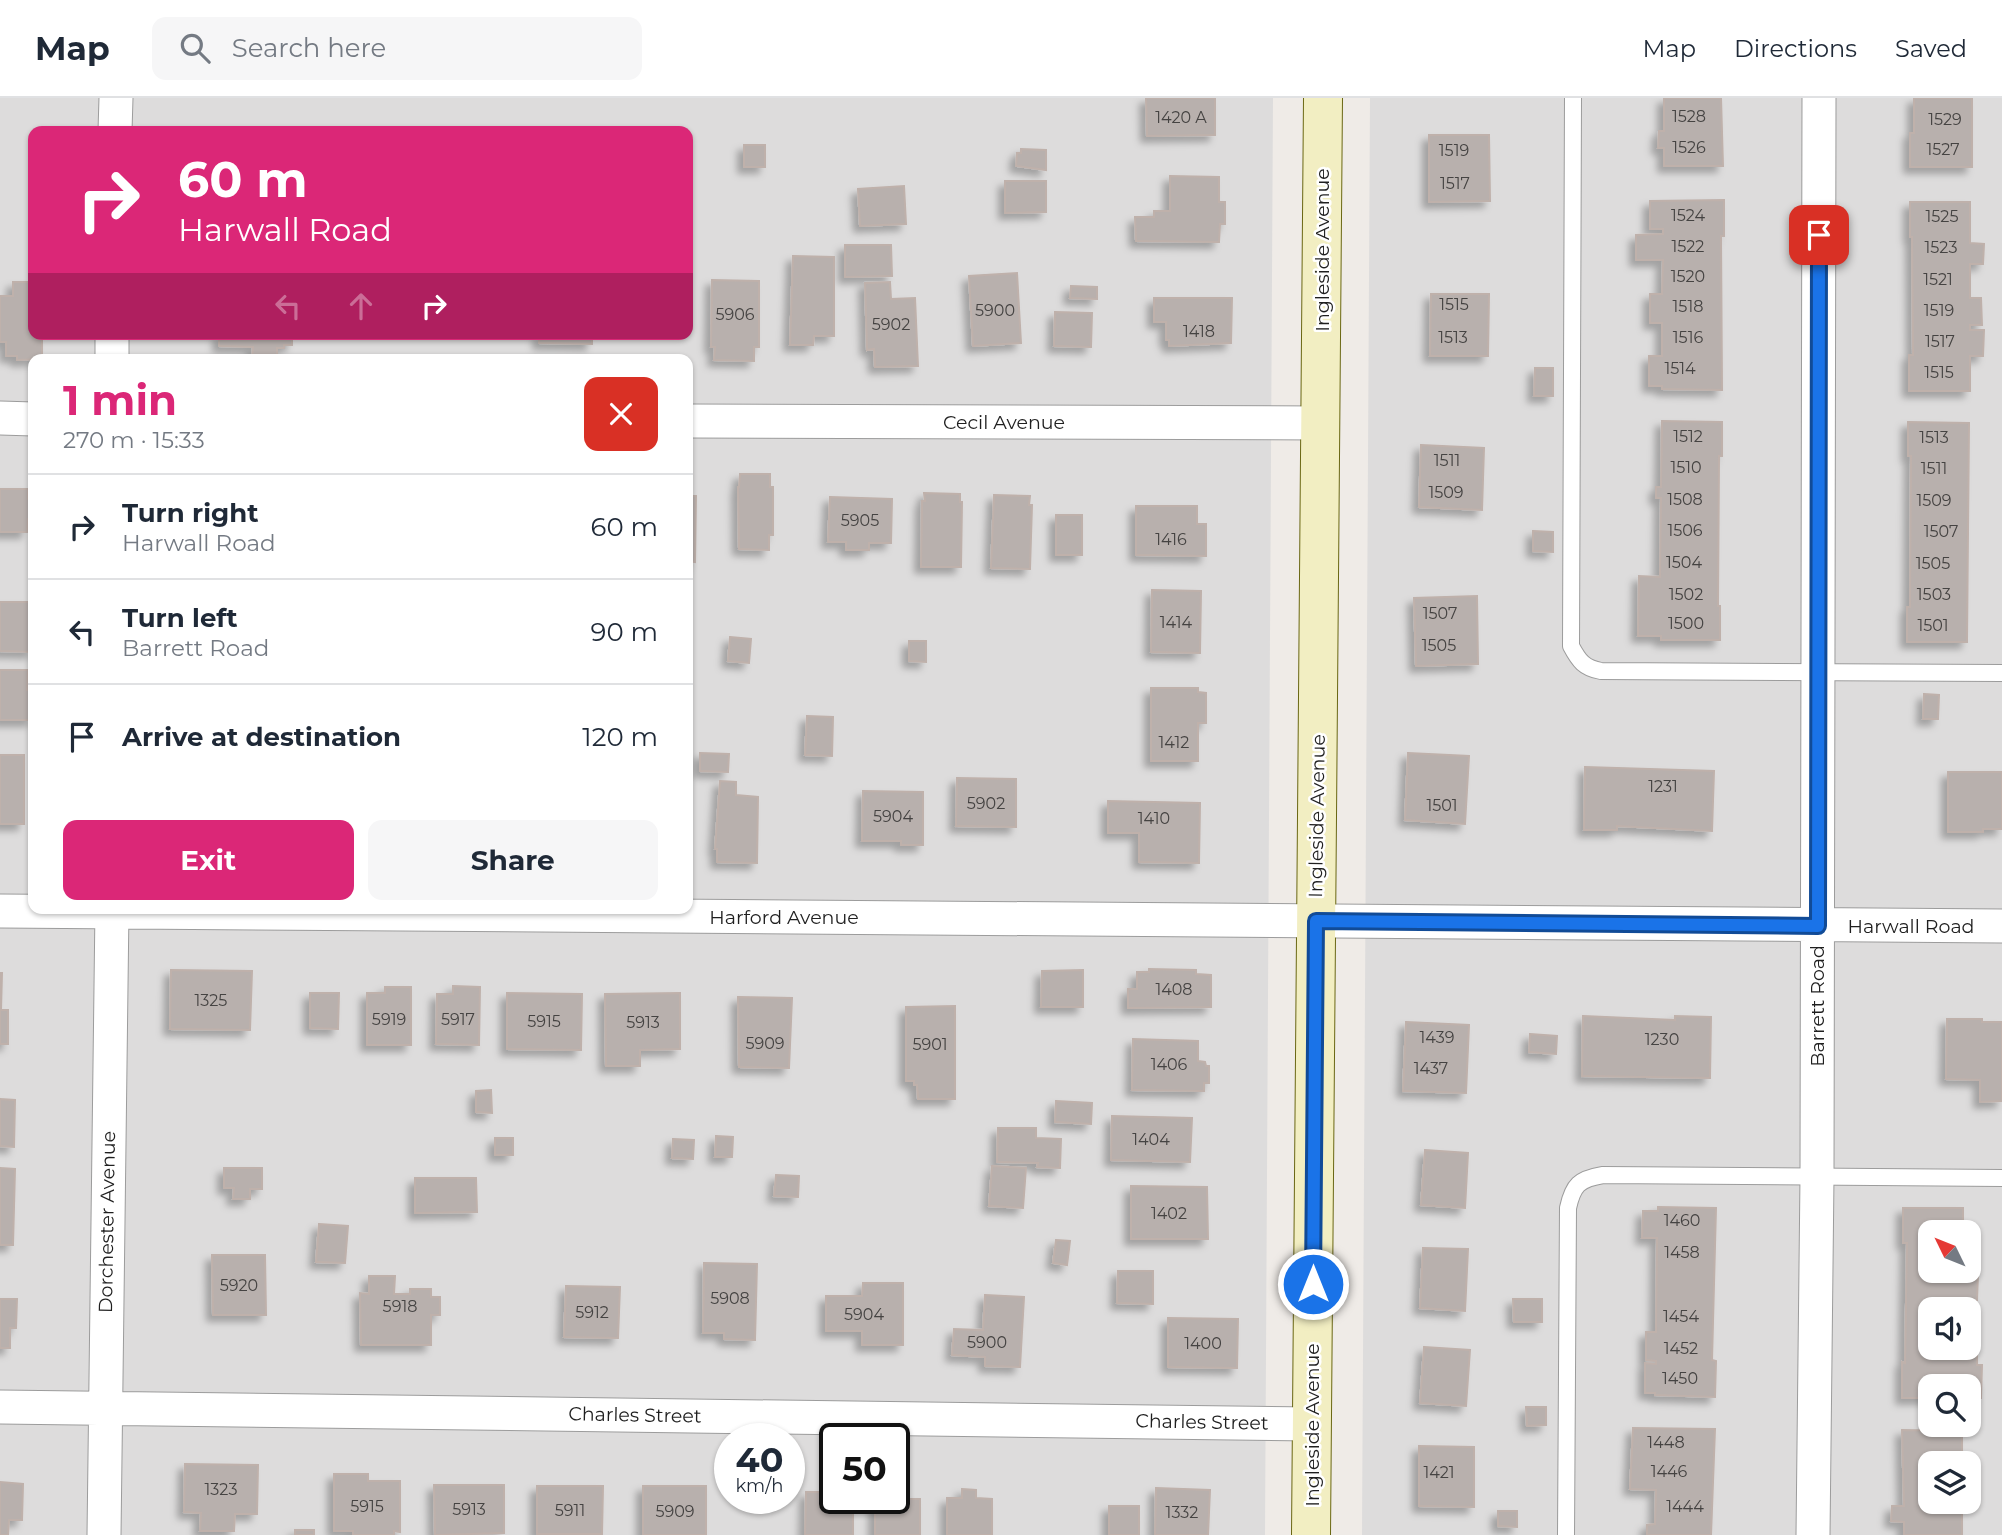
<!DOCTYPE html>
<meta charset="utf-8">
<style>
body{margin:0;font-family:Montserrat,sans-serif;background:#f6f6f7;color:#1f2937;height:100vh;display:flex;flex-direction:column;font-size:26px;white-space:nowrap}
*{box-sizing:border-box;margin:0}
p{font-size:23px;color:#747a83}
.icon{flex:none;width:38px;height:38px;fill:none;stroke:currentColor;stroke-width:2;stroke-linecap:round;stroke-linejoin:round}
.map{position:relative;flex:1;overflow:hidden}
.drawer{position:absolute;left:28px;top:256px;width:665px;height:560px;display:flex;flex-direction:column;background:#fff;border-radius:14px;box-shadow:0 2px 5px #0004}
.drawer>*{flex:none}
.top-card{position:absolute;left:28px;top:28px;width:665px;height:214px;border-radius:14px;box-shadow:0 2px 5px #0004;background:#db2777;color:#fff;overflow:hidden}
.needle{width:46px;rotate:313deg}
.fabs{position:absolute;left:1918px;top:1122px;display:grid;gap:14px}
.fabs a{display:grid;place-items:center;width:63px;height:63px;border-radius:14px;background:#fff;box-shadow:0 2px 5px #0004;font-size:35px}
.speed{position:absolute;left:714px;top:1325px;display:flex;gap:14px;font-size:35px;font-weight:700;text-align:center}
.speed>*{display:grid;place-content:center;width:91px;height:91px;border-radius:50%;background:#fff;box-shadow:0 2px 5px #0004;line-height:1}
.speed small{font-size:18px;font-weight:400}
.speed .limit{border:4px solid #111;border-radius:10px;background:#fff;color:#111}
.pin{position:absolute;display:grid;place-items:center;width:60px;height:60px;color:#fff;margin:-30px;border-radius:14px;box-shadow:0 4px 10px #0006}
.me{position:absolute;width:77px;margin:-38px;rotate:0deg;stroke-linejoin:round;filter:drop-shadow(0 0 5px #0008)}
.turn{display:flex;align-items:center;gap:24px;height:147px;padding:0 35px;font-size:32px}
.turn .icon{width:91px;height:91px;stroke-width:2.5}
.turn b{display:block;font-size:49px;line-height:60px}
.lanes{display:flex;align-items:center;height:66px;padding:0 35px;background:#0003;justify-content:center;gap:35px;direction:ltr}
.lanes .off{opacity:.35}
.round{display:grid;place-items:center;flex:none;width:74px;height:74px;border-radius:14px;background:#f6f6f7}
.overview{display:flex;align-items:center;justify-content:space-between;height:119px;padding:0 35px}
h1{font-size:42px;font-weight:700;line-height:52px;color:#db2777}
.action{display:flex;gap:14px;margin-top:auto;padding:14px 35px}
.action a{flex:1;height:80px;border-radius:14px;background:#db2777;color:#fff;font-size:28px;font-weight:700;line-height:80px;text-align:center}
.action a+a{background:#f6f6f7;color:#1f2937}
ul{padding:0;list-style:none}
li{display:flex;align-items:center;gap:21px;height:105px;padding:0 35px;border-top:2px solid #e0e1e3}
li div{flex:1}
li b{display:block;font-size:26px}
li em{font-style:normal}
header{display:flex;align-items:center;gap:42px;box-sizing:border-box;height:98px;padding:0 35px;background:#fff;border-bottom:2px solid #e0e1e3}
header strong{font-size:33px}
nav{display:flex;gap:38px;margin-inline-start:auto;font-size:24px}
.search{width:490px;height:63px;background:#f6f6f7;display:flex;align-items:center;gap:18px;box-sizing:border-box;padding:0 24px;border-radius:14px;color:#747a83;font-size:26px}
.map>svg:first-child{display:block}
</style>
<header>
<strong>Map</strong>
<div class="search"><svg class="icon" aria-label="search" viewBox="0 0 24 24"><circle cx="10" cy="10" r="6"/><path d="M15 15l6 6"/></svg>Search here</div>
<nav><a>Map</a><a>Directions</a><a>Saved</a></nav>
</header>
<div class="map">
<svg width="2002" height="1437" viewBox="0 0 2002 1437">
<defs>
<filter id="shadow"><feDropShadow dx="-6" dy="6" stdDeviation="3.5" flood-color="#0004"/></filter>
</defs>
<rect width="100%" height="100%" fill="#efebe7"/>
<path fill="#dddcdc" fill-rule="evenodd" d="M0,0H1273L1265,1437H0ZM33,33H688V236H33ZM33,261H688V810H33ZM730,1340H789V1400H730ZM835,1340H894V1400H835Z
M1370,0H2002V1437H1362ZM1930,1134H1969V1172H1930ZM1930,1211H1969V1250H1930ZM1930,1288H1969V1326H1930ZM1930,1365H1969V1404H1930Z"/>
<path fill="#b8b0ad" stroke="#bfb1ab" stroke-width="2" filter="url(#shadow)" d="M1146,0H1215V37L1147,38Z
M1664,0H1721L1723,68H1664V50H1658L1659,33H1664Z
M1914,0H1972V69H1910V35H1914Z
M1429,37H1489L1490,103L1429,104Z
M744,47H765V69H744Z
M1021,51L1046,52V72L1016,68L1017,55H1021Z
M1170,78L1219,79V104H1225V126H1220L1219,144L1136,143L1135,119H1154V113H1170Z
M1005,83H1046V114L1005,115Z
M904,88L906,126L860,128L858,91Z
M1724,102V138H1721L1722,292L1662,291V288H1649V258H1662V225H1650V196H1662L1663,162H1636V137L1663,136V131H1650V103Z
M1910,104H1970V145L1984,146L1983,166H1970V200H1981L1982,227H1970V232H1984L1983,258H1970V293H1909V257H1913L1912,139H1910Z
M845,147H891L892,178L845,179Z
M793,158L834,159V238H814L813,247H790Z
M1017,175L1021,245L973,248L969,178Z
M712,182L759,183V249H754V263L714,262L715,249H711Z
M13,184H33V236H42V261L17,262V258H6V244H0V198H13Z
M890,184L891,201L915,200L918,268L875,269L874,251L867,252L865,185Z
M1071,188L1097,189V201L1070,200Z
M1431,196H1489L1488,258H1430Z
M1154,200H1232L1231,245L1169,248V242H1166V224H1154Z
M1055,214L1092,215L1091,249L1054,248Z
M219,236H292V247H284V250H277V261H252L253,249L219,248Z
M539,236H592V246L539,245Z
M1535,270H1553V298H1534Z
M1662,323L1722,324V358H1719L1718,508H1720V542H1661V538H1638L1639,478L1660,479L1661,400H1656V389H1661Z
M1908,324L1969,325L1967,544H1907V509H1910L1911,358H1908Z
M1421,347L1484,350L1482,412L1419,409Z
M740,376H770V389H773V437H769V452L739,451L738,389H739Z
M0,391H28V401L33,402V421H28L27,434H0Z
M924,395L960,396V404H962L961,469H921L922,403H925Z
M994,397L1030,398L1029,407H1032L1030,471L991,470Z
M688,398H696L695,464L688,463Z
M830,399L892,401L891,445H869V452H846V444H828Z
M1136,408H1197V426H1206V458L1136,457Z
M1056,417H1082V457H1056Z
M1533,433L1553,434V454L1533,453Z
M1152,492L1201,493L1200,555L1151,554Z
M1477,498L1478,566L1416,568L1414,500Z
M0,504H29L30,525L33,524V554L0,553Z
M730,539L751,541L749,565L728,563Z
M909,543H926V564L909,563Z
M0,572H28L27,592H33V622H0Z
M1151,590H1198V594L1206,595V625H1198V663H1151Z
M1924,596L1939,597L1938,621H1923Z
M807,618L833,619L832,658L805,657Z
M700,655L729,656L728,674L700,673Z
M1408,655L1469,658L1465,726L1405,722Z
M0,657H24V726H0Z
M1585,669L1714,673L1712,733L1617,728V732H1584Z
M1948,674H2002V731H1983V734H1948Z
M957,680L1016,681V729L956,728Z
M720,683L736,684V697L758,699L757,765L717,764V751H715Z
M863,693L923,694V747H901V743H862Z
M1108,703L1200,705L1199,765L1139,764V735H1108Z
M1149,871L1196,872V876L1211,877V909L1128,910V891H1137V874H1149Z
M171,872L252,873L250,932L170,931Z
M1083,872V909H1041L1042,873Z
M0,875H2L1,912H8V946H0Z
M453,888L480,889L479,947L436,946L437,896H453Z
M385,889H411V947H367V895H385Z
M310,895H339L338,931L310,930Z
M507,895L582,896L581,952L507,951Z
M680,895V951L640,952V968H606L605,896Z
M738,899L792,900L789,970L739,969Z
M955,908V1001H918L917,987H914V983H906V909Z
M1583,918L1675,922V918L1711,919L1710,980L1582,978Z
M1947,921H1982V924H2002V1003L1980,1004V982L1946,981Z
M1406,924L1469,927L1466,995L1403,993Z
M1530,936L1557,938L1556,956L1529,954Z
M1133,941L1198,943V963L1205,964L1206,968H1209V985H1204V993L1132,992Z
M491,992L492,1015L476,1014V993Z
M0,1001L15,1002L14,1049L0,1048Z
M1056,1003L1092,1005L1091,1026L1055,1024Z
M1112,1018L1192,1020L1190,1064L1111,1062Z
M998,1030H1036V1040L1061,1041L1060,1070L1037,1069L1038,1065L997,1064Z
M716,1038L733,1039L732,1059H715Z
M495,1040H513V1057H495Z
M673,1041L694,1042L693,1061L672,1060Z
M1425,1052L1468,1055L1465,1110L1421,1107Z
M992,1068L1026,1070L1023,1110L989,1108Z
M0,1070L15,1071L13,1147H0Z
M224,1070H262V1091H250V1101H233L234,1090H224Z
M776,1077L799,1078L798,1099L774,1098Z
M415,1080H476L477,1114L415,1115Z
M1131,1088L1207,1089L1208,1141H1131Z
M1658,1109L1716,1110L1712,1262L1716,1263L1715,1299L1655,1297V1295H1645V1265L1656,1266V1263L1646,1262V1234H1656L1657,1140H1642L1643,1113H1658Z
M1903,1110H1963V1134H1930V1172H1963V1177H1978L1977,1202H1962V1211H1930V1250H1969V1238H1977V1267H1982L1981,1300H1969V1288H1930V1300H1902V1264L1905,1265L1907,1145H1903Z
M319,1126L348,1128L345,1165L316,1164Z
M1056,1142L1070,1143L1067,1167L1053,1165Z
M1423,1150L1468,1151L1465,1213L1420,1210Z
M212,1157H265L266,1217H213Z
M704,1165L757,1166L755,1242L724,1241V1235H703Z
M1118,1173H1153V1206L1117,1205Z
M369,1178H395L394,1196H410V1191H431V1199H440V1217H431V1247H361L360,1195L369,1196Z
M863,1185H903V1247H862V1233H826V1198H862Z
M566,1188L620,1189L618,1240L564,1239Z
M985,1197L1024,1199L1020,1269L985,1268V1259L952,1257L954,1231L983,1232Z
M0,1201H17L16,1230H10V1250H0Z
M1513,1201H1542V1224H1514Z
M1168,1220L1238,1221L1237,1270L1168,1269Z
M1424,1249L1470,1252L1466,1308L1420,1305Z
M1526,1309H1546V1327L1527,1328Z
M1633,1330L1715,1331L1711,1437H1647V1427L1655,1426L1656,1392L1630,1391Z
M1902,1332L1962,1333V1365H1930V1404H1962V1437H1904V1424L1891,1423L1892,1408H1904Z
M1419,1348L1474,1349V1409L1419,1408Z
M185,1366L258,1367L257,1416H235L234,1433H200L201,1415L184,1414Z
M334,1376H368V1383H400V1434L394,1433V1437H353V1433H334Z
M0,1384L23,1386L22,1422H9L8,1437H0Z
M434,1387H504V1435L435,1437Z
M537,1388H603L602,1436H537Z
M643,1388H706V1437H643Z
M1156,1390L1210,1392L1208,1437H1155Z
M894,1391H905V1401H920V1437H875V1401L894,1400Z
M962,1391L976,1392V1400L992,1401V1437H947V1400H962Z
M806,1394H835V1400H853V1437H805Z
M1109,1408H1139V1437H1109Z
M1498,1413H1517V1429L1498,1428Z
M295,1432H314V1437H295Z"/>
<g fill="none" stroke-linecap="round" stroke-linejoin="round">
<defs>
<path id="lane" d="M1573,0L1571,548C1579,563 1584,570 1601,573L2002,575
M1566,1437L1568,1110C1573,1087 1579,1081 1603,1077L2002,1080"/>
<path id="street" d="M115,33L116,0
M112,261V236
M0,320L33,321
M688,323L1321,325
M0,813L2002,828
M0,1309L1312,1326
M104,1437L112,810
M1813,1437L1817,1079L1819,0"/>
<path id="secondary" d="M1311,1437L1323,0"/>
</defs>
<use href="#lane" stroke="#9c9c9c" stroke-width="18"/>
<use href="#street" stroke="#9c9c9c" stroke-width="35"/>
<use href="#secondary" stroke="#6a6713" stroke-width="40"/>
<use href="#lane" stroke="#fff" stroke-width="16"/>
<use href="#street" stroke="#fff" stroke-width="33"/>
<use href="#secondary" stroke="#f2eec2" stroke-width="38"/>
</g>
<g fill="none" stroke-linecap="round" stroke-linejoin="round">
<defs>
<path id="route" d="M1313,1186L1316,823L1818,828L1819,137"/>
</defs>
<use href="#route" stroke="#114b97" stroke-width="18"/>
<use href="#route" stroke="#1a73e8" stroke-width="12"/>
</g>
<g text-anchor="middle" dominant-baseline="central" stroke-width="5" stroke-linejoin="round" paint-order="stroke">
<g font-size="16" fill="#454342">
<text x="1689" y="18">1528</text>
<text x="1181" y="19">1420 A</text>
<text x="1945" y="21">1529</text>
<text x="1689" y="49">1526</text>
<text x="1943" y="51">1527</text>
<text x="1454" y="52">1519</text>
<text x="1455" y="85">1517</text>
<text x="1688" y="117">1524</text>
<text x="1942" y="118">1525</text>
<text x="1688" y="148">1522</text>
<text x="1941" y="149">1523</text>
<text x="1688" y="178">1520</text>
<text x="1938" y="181">1521</text>
<text x="1454" y="206">1515</text>
<text x="1688" y="208">1518</text>
<text x="995" y="212">5900</text>
<text x="1939" y="212">1519</text>
<text x="735" y="216">5906</text>
<text x="891" y="226">5902</text>
<text x="1199" y="233">1418</text>
<text x="1453" y="239">1513</text>
<text x="1688" y="239">1516</text>
<text x="1940" y="243">1517</text>
<text x="1680" y="270">1514</text>
<text x="1939" y="274">1515</text>
<text x="1688" y="338">1512</text>
<text x="1934" y="339">1513</text>
<text x="1447" y="362">1511</text>
<text x="1686" y="369">1510</text>
<text x="1934" y="370">1511</text>
<text x="1446" y="394">1509</text>
<text x="1685" y="401">1508</text>
<text x="1934" y="402">1509</text>
<text x="860" y="422">5905</text>
<text x="1685" y="432">1506</text>
<text x="1941" y="433">1507</text>
<text x="1171" y="441">1416</text>
<text x="1684" y="464">1504</text>
<text x="1933" y="465">1505</text>
<text x="1686" y="496">1502</text>
<text x="1934" y="496">1503</text>
<text x="1440" y="515">1507</text>
<text x="1176" y="524">1414</text>
<text x="1686" y="525">1500</text>
<text x="1933" y="527">1501</text>
<text x="1439" y="547">1505</text>
<text x="1174" y="644">1412</text>
<text x="1663" y="688">1231</text>
<text x="986" y="705">5902</text>
<text x="1442" y="707">1501</text>
<text x="893" y="718">5904</text>
<text x="1154" y="720">1410</text>
<text x="1174" y="891">1408</text>
<text x="211" y="902">1325</text>
<text x="389" y="921">5919</text>
<text x="458" y="921">5917</text>
<text x="544" y="923">5915</text>
<text x="643" y="924">5913</text>
<text x="1437" y="939">1439</text>
<text x="1662" y="941">1230</text>
<text x="765" y="945">5909</text>
<text x="930" y="946">5901</text>
<text x="1169" y="966">1406</text>
<text x="1431" y="970">1437</text>
<text x="1151" y="1041">1404</text>
<text x="1169" y="1115">1402</text>
<text x="1682" y="1122">1460</text>
<text x="1682" y="1154">1458</text>
<text x="239" y="1187">5920</text>
<text x="730" y="1200">5908</text>
<text x="400" y="1208">5918</text>
<text x="592" y="1214">5912</text>
<text x="864" y="1216">5904</text>
<text x="1681" y="1218">1454</text>
<text x="987" y="1244">5900</text>
<text x="1203" y="1245">1400</text>
<text x="1681" y="1250">1452</text>
<text x="1680" y="1280">1450</text>
<text x="1666" y="1344">1448</text>
<text x="1669" y="1373">1446</text>
<text x="1439" y="1374">1421</text>
<text x="221" y="1391">1323</text>
<text x="367" y="1408">5915</text>
<text x="1685" y="1408">1444</text>
<text x="469" y="1411">5913</text>
<text x="570" y="1412">5911</text>
<text x="675" y="1413">5909</text>
<text x="1182" y="1414">1332</text>
</g>
<g font-size="19" fill="#1f1f1f" stroke="#fff">
<text transform="translate(1322 152) rotate(-90)">Ingleside Avenue</text>
<text x="1004" y="324">Cecil Avenue</text>
<text transform="translate(1317 718) rotate(-89)">Ingleside Avenue</text>
<text x="784" y="819">Harford Avenue</text>
<text x="1911" y="828">Harwall Road</text>
<text transform="translate(1817 908) rotate(-90)">Barrett Road</text>
<text transform="translate(107 1124) rotate(-89)">Dorchester Avenue</text>
<text transform="translate(635 1317) rotate(1)">Charles Street</text>
<text transform="translate(1202 1324) rotate(1)">Charles Street</text>
<text transform="translate(1312 1327) rotate(-90)">Ingleside Avenue</text>
</g>
</g>
</svg>
<div class="fabs">
<a><svg class="needle" viewBox="-14 -14 28 28"><path d="M0-13l5 13h-10z" fill="#e53935"/><path d="M0 13l5-13h-10z" fill="#747a83"/></svg></a>
<a><svg class="icon" aria-label="sound" viewBox="0 0 24 24"><path d="M4 9h4l5-4v14l-5-4H4zM17 9q2 3 0 6"/></svg></a>
<a><svg class="icon" aria-label="search" viewBox="0 0 24 24"><circle cx="10" cy="10" r="6"/><path d="M15 15l6 6"/></svg></a>
<a><svg class="icon" aria-label="layers" viewBox="0 0 24 24"><path d="M12 4l9 5-9 5-9-5zM3 14l9 5 9-5"/></svg></a>
</div>
<div class="speed"><div>40<small>km/h</small></div><div class="limit">50</div></div>
<div class="pin" style="left:1819px;top:137px;background:#d93025"><svg class="icon" aria-label="arrive" viewBox="0 0 24 24"><path d="M6 21V4h12l-3 4 3 4H6"/></svg></div>
<svg class="me" style="left:1313px;top:1186px" viewBox="-20 -20 40 40"><circle r="17" fill="#1a73e8" stroke="#fff" stroke-width="3"/><path d="M0-11L8 9 0 5-8 9z" fill="#fff"/></svg>
<div class="top-card">
<div class="turn"><svg class="icon" aria-label="right" viewBox="0 0 24 24"><path d="M7 20v-9h11M14 6l5 5-5 5"/></svg><div><b>60 m</b>Harwall Road</div></div>
<div class="lanes"><svg class="icon off" aria-label="left" viewBox="0 0 24 24"><path d="M17 20v-9H6M10 6l-5 5 5 5"/></svg><svg class="icon off" aria-label="ahead" viewBox="0 0 24 24"><path d="M12 20V5M6 11l6-6 6 6"/></svg><svg class="icon" aria-label="right" viewBox="0 0 24 24"><path d="M7 20v-9h11M14 6l5 5-5 5"/></svg></div>
</div>
<section class="drawer">
<div class="overview"><div><h1>1 min</h1><p>270 m · 15:33</p></div><a class="round" style="background:#d93025;color:#fff"><svg class="icon" aria-label="close" viewBox="0 0 24 24"><path d="M6 6l12 12M18 6L6 18"/></svg></a></div>
<ul>
<li><svg class="icon" aria-label="right" viewBox="0 0 24 24"><path d="M7 20v-9h11M14 6l5 5-5 5"/></svg><div><b>Turn right</b><p>Harwall Road</p></div><em>60 m</em></li>
<li><svg class="icon" aria-label="left" viewBox="0 0 24 24"><path d="M17 20v-9H6M10 6l-5 5 5 5"/></svg><div><b>Turn left</b><p>Barrett Road</p></div><em>90 m</em></li>
<li><svg class="icon" aria-label="arrive" viewBox="0 0 24 24"><path d="M6 21V4h12l-3 4 3 4H6"/></svg><div><b>Arrive at destination</b></div><em>120 m</em></li>
</ul>
<div class="action"><a>Exit</a><a>Share</a></div>
</section>
</div>
